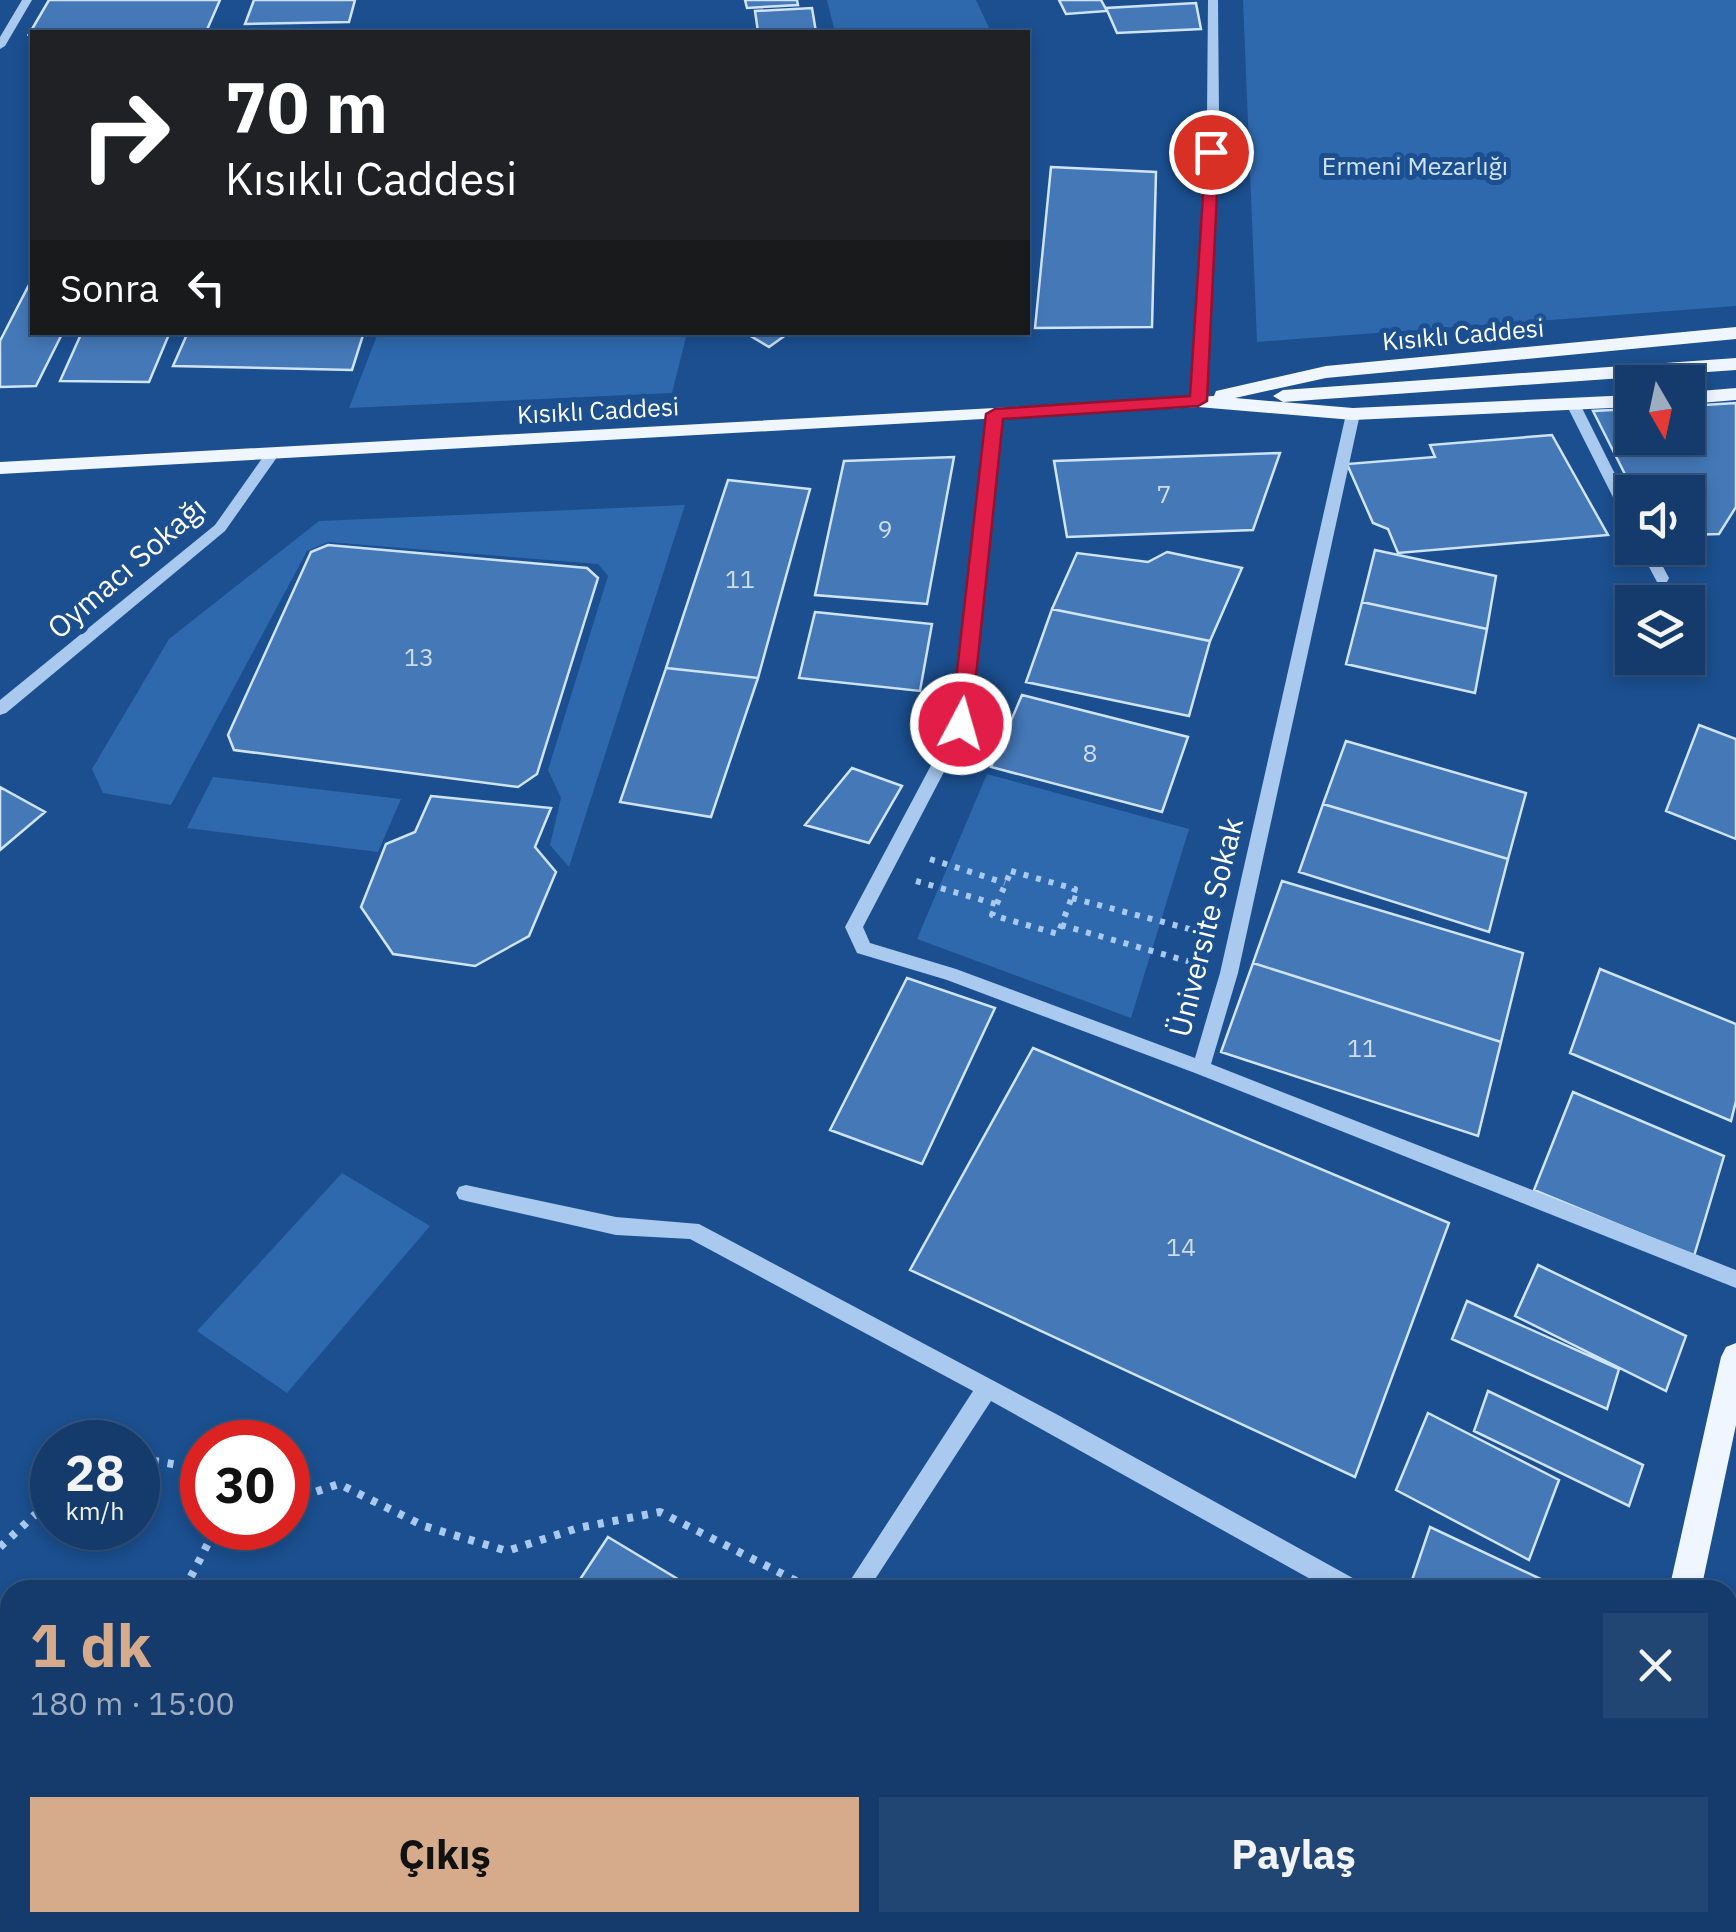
<!DOCTYPE html>
<html lang="tr">
<meta charset="utf-8">
<style>
body{margin:0;font-family:"IBM Plex Sans",sans-serif;background:#214673;color:#f1f3f6;height:100vh;display:flex;flex-direction:column;font-size:38px;white-space:nowrap}
*{box-sizing:border-box;margin:0}
p{font-size:32px;color:#9dadc1}
.icon{flex:none;width:55px;height:55px;fill:none;stroke:currentColor;stroke-width:2;stroke-linecap:round;stroke-linejoin:round}
.map{position:relative;flex:1;overflow:hidden}
.details{position:absolute;left:0px;top:1580px;width:1738px;height:352px;display:flex;flex-direction:column;background:#143b6b;border-radius:30px 30px 0 0;box-shadow:0 5px 15px #0003,0 0 0 2px #33557e}
.details>*{flex:none}
.guide{position:absolute;left:30px;top:30px;width:1000px;height:305px;border-radius:0px;box-shadow:0 5px 15px #0003,0 0 0 2px #33557e;background:#202124;color:#fff;overflow:hidden}
.needle{width:65px;rotate:171deg}
.fabs{position:absolute;left:1615px;top:365px;display:grid;gap:20px}
.fabs a{display:grid;place-items:center;width:90px;height:90px;border-radius:0px;background:#143b6b;box-shadow:0 5px 15px #0003,0 0 0 2px #33557e;font-size:50px}
.speed{position:absolute;left:30px;top:1420px;display:flex;gap:20px;font-size:50px;font-weight:700;text-align:center}
.speed>*{display:grid;place-content:center;width:130px;height:130px;border-radius:50%;background:#143b6b;box-shadow:0 5px 15px #0003,0 0 0 2px #33557e;line-height:1}
.speed small{font-size:25px;font-weight:400}
.speed .limit{border:15px solid #d22;background:#fff;color:#111}
.pin{position:absolute;display:grid;place-items:center;width:85px;height:85px;color:#fff;margin:-42px;border:5px solid #fff;border-radius:50%;box-shadow:0 2px 10px #0007}
.me{position:absolute;width:110px;margin:-55px;rotate:6deg;stroke-linejoin:round;filter:drop-shadow(0 0 8px #0008)}
.turn{display:flex;align-items:center;gap:35px;height:210px;padding:0 30px;font-size:45px}
.turn .icon{width:130px;height:130px;stroke-width:2.5}
.turn b{display:block;font-size:70px;line-height:85px}
.then{display:flex;align-items:center;height:95px;padding:0 30px;background:#0003;gap:20px;font-size:38px}
.round{display:grid;place-items:center;flex:none;width:105px;height:105px;border-radius:0px;background:#214673}
.overview{display:flex;align-items:center;justify-content:space-between;height:170px;padding:0 30px}
h1{font-size:60px;font-weight:700;line-height:75px;color:#d6ab8b}
.action{display:flex;gap:20px;margin-top:auto;padding:20px 30px}
.action a{flex:1;height:115px;border-radius:0px;background:#d6ab8b;color:#111;font-size:40px;font-weight:700;line-height:115px;text-align:center}
.action a+a{background:#214673;color:#f1f3f6}
.map>svg:first-child{display:block}
</style>
<div class="map">
<svg width="1736" height="1932" viewBox="0 0 1736 1932">
<rect width="100%" height="100%" fill="#1b4f8f"/>
<path fill="#2e69ad" d="M827,0H976L991,32H835Z
M1243,0H1736V306L1257,342Z
M378,333V332L687,333L672,393L349,408Z
M685,505L569,867L550,845L561,798L548,770L608,576L598,564L328,542L307,551L171,805L103,793L92,769L169,639L319,521Z
M987,774L1189,829L1131,1018L917,939Z
M213,777L401,799L378,852L187,828Z
M342,1173L430,1226L287,1393L197,1331Z"/>
<path fill="#4478b7" stroke="#cfe3fa" stroke-width="2.5" d="M49,0H220L206,32H32L28,36Z
M254,0H355L349,22L245,24Z
M745,0H797L798,5L747,8Z
M1059,0H1101L1107,11L1066,14Z
M1196,3L1201,29L1117,33L1106,8Z
M812,8L816,32H758L755,11Z
M1051,167L1156,172L1152,327L1035,328Z
M32,279V332H63L36,386L0,387V341Z
M82,332H170L149,382L60,381Z
M188,332H364L352,370L173,366Z
M744,332H790L769,347Z
M1736,403V507L1719,534L1688,535V492H1634L1593,411L1632,409V438H1688V406Z
M1552,435L1608,535L1398,553L1388,529L1373,523L1347,464L1435,457L1430,445Z
M1280,453L1253,530L1067,537L1054,461Z
M954,457L927,604L815,595L844,461Z
M728,480L810,489L758,678L666,668Z
M328,545L587,568L598,578L537,774L518,787L234,750L228,735L311,552Z
M1375,550L1496,576L1487,629L1362,602Z
M1167,552L1242,568L1210,641L1052,609L1077,553L1148,562Z
M1362,602L1487,629L1475,693L1346,664Z
M1052,609L1210,641L1189,716L1026,682Z
M815,612L932,624L920,691L799,678Z
M666,668L758,678L711,817L620,802Z
M1022,695L1188,737L1162,812L991,767Z
M1699,725L1736,739V839L1666,811Z
M1346,741L1526,793L1508,859L1323,804Z
M852,768L902,786L869,843L805,825Z
M0,787L45,812L0,850Z
M431,796L551,808L535,847L556,872L529,936L475,966L393,954L361,907L386,844L415,832Z
M1323,804L1508,859L1489,932L1299,872Z
M1282,881L1523,953L1501,1042L1253,963Z
M1253,963L1501,1042L1478,1136L1221,1052Z
M1600,969L1736,1024V1101L1731,1121L1570,1053Z
M907,978L995,1008L922,1164L830,1130Z
M1033,1048L1449,1223L1355,1477L910,1270Z
M1573,1092L1724,1156L1694,1256L1534,1190Z
M1538,1265L1686,1336L1666,1391L1515,1316Z
M1467,1301L1619,1369L1607,1409L1452,1339Z
M1488,1391L1643,1465L1629,1506L1474,1431Z
M1428,1413L1559,1480L1529,1560L1396,1490Z
M1430,1527L1564,1590H1419L1410,1586Z
M608,1537L696,1590H573Z
M1728,1629L1736,1631V1748L1728,1745Z
M1728,1745L1736,1748V1821L1728,1818Z
M1728,1895L1736,1898V1932H1710V1922H1728Z
M562,1922H911L906,1932H576Z
M1313,1922H1387L1384,1932H1329Z"/>
<g fill="none" stroke-linecap="round" stroke-linejoin="round">
<path stroke="#a9c9ee" stroke-width="6" stroke-dasharray="5 8" stroke-linecap="butt" d="M930,859L1005,883
M1011,871L1075,889L1058,934L992,915Z
M916,881L996,904
M1072,898L1201,932
M1061,925L1194,963"/>
<path stroke="#a9c9ee" stroke-width="8" stroke-dasharray="6 9" stroke-linecap="butt" d="M138,1458L201,1469L202,1473
M288,1501L339,1484L424,1526L507,1551L578,1528L660,1512L814,1590
M0,1547L52,1499
M184,1590L216,1528
M0,1786L10,1778
M423,1922L436,1932"/>
<path fill="#a9c9ee" fill-rule="evenodd" d="M22,0H32L5,46L0,49V37Z
M1208,0H1218L1219,116L1205,401L1198,405L1191,401L1207,116Z
M1573,400L1580,404L1632,508V526L1625,521L1566,404Z
M995,410L1002,414L969,724L863,927L870,943L956,969L1195,1058L1220,973L1346,414L1353,410L1358,411L1360,414L1238,973L1211,1064L1736,1270V1288L1195,1073L947,980L857,953L845,927L953,724L988,414Z
M273,449L280,453L225,531L6,713L0,715V700L215,525L268,450Z
M1639,548H1653L1669,578L1667,582H1657Z
M466,1185L616,1217L699,1224L1058,1415L1360,1582L1363,1590H1330L991,1401L868,1590H844L973,1391L690,1239L616,1235L466,1201L459,1199L456,1193L459,1187Z"/>
<path fill="#f0f6ff" fill-rule="evenodd" d="M1736,327V339L1326,378L1235,398L1353,408L1632,395V407L1353,420L1198,407L0,474V462L1214,396L1216,391L1326,366Z
M1736,358V370L1283,402L1273,396L1283,390Z
M1736,388V400L1688,404V392Z
M1736,1343V1425L1701,1590H1669L1721,1357L1726,1347Z
M1599,1922H1634L1632,1932H1598Z"/>
</g>
<path fill="#e11d48" stroke="#92132f" stroke-width="2.5" d="M1206,149L1219,152L1207,401L1198,406L1003,419L971,724L968,729H954L951,724L986,414L995,409L1190,396Z"/>
<g text-anchor="middle" dominant-baseline="central" stroke-width="10" stroke-linejoin="round" paint-order="stroke">
<g font-size="25" fill="#cfe3fa" stroke="#1b4f8f">
<text x="1415" y="165">Ermeni Mezarlığı</text>
</g>
<g font-size="25" fill="#fff" stroke="#1b4f8f">
<text transform="translate(1463 334) rotate(-5)">Kısıklı Caddesi</text>
<text transform="translate(598 410) rotate(-3)">Kısıklı Caddesi</text>
</g>
<g font-size="25" fill="#d0dded">
<text x="1164" y="493">7</text>
<text x="885" y="528">9</text>
<text x="740" y="578">11</text>
<text x="419" y="656">13</text>
<text x="1090" y="752">8</text>
<text x="1362" y="1047">11</text>
<text x="1181" y="1246">14</text>
</g>
<g font-size="30" fill="#fff" stroke="#1b4f8f">
<text transform="translate(126 567) rotate(-41)">Oymacı Sokağı</text>
<text transform="translate(1205 927) rotate(-76)">Üniversite Sokak</text>
</g>
</g>
</svg>
<div class="fabs">
<a><svg class="needle" viewBox="-14 -14 28 28"><path d="M0-13l5 13h-10z" fill="#e53935"/><path d="M0 13l5-13h-10z" fill="#9dadc1"/></svg></a>
<a><svg class="icon" aria-label="sound" viewBox="0 0 24 24"><path d="M4 9h4l5-4v14l-5-4H4zM17 9q2 3 0 6"/></svg></a>
<a><svg class="icon" aria-label="layers" viewBox="0 0 24 24"><path d="M12 4l9 5-9 5-9-5zM3 14l9 5 9-5"/></svg></a>
</div>
<div class="speed"><div>28<small>km/h</small></div><div class="limit">30</div></div>
<div class="pin" style="left:1211px;top:152px;background:#d93025"><svg class="icon" aria-label="arrive" viewBox="0 0 24 24"><path d="M6 21V4h12l-3 4 3 4H6"/></svg></div>
<svg class="me" style="left:961px;top:724px" viewBox="-20 -20 40 40"><circle r="17" fill="#e11d48" stroke="#fff" stroke-width="3"/><path d="M0-11L8 9 0 5-8 9z" fill="#fff"/></svg>
<div class="guide">
<div class="turn"><svg class="icon" aria-label="right" viewBox="0 0 24 24"><path d="M7 20v-9h11M14 6l5 5-5 5"/></svg><div><b>70 m</b>Kısıklı Caddesi</div></div>
<div class="then">Sonra<svg class="icon" aria-label="left" viewBox="0 0 24 24"><path d="M17 20v-9H6M10 6l-5 5 5 5"/></svg></div>
</div>
<section class="details">
<div class="overview"><div><h1>1 dk</h1><p>180 m · 15:00</p></div><a class="round"><svg class="icon" aria-label="close" viewBox="0 0 24 24"><path d="M6 6l12 12M18 6L6 18"/></svg></a></div>
<div class="action"><a>Çıkış</a><a>Paylaş</a></div>
</section>
</div>
